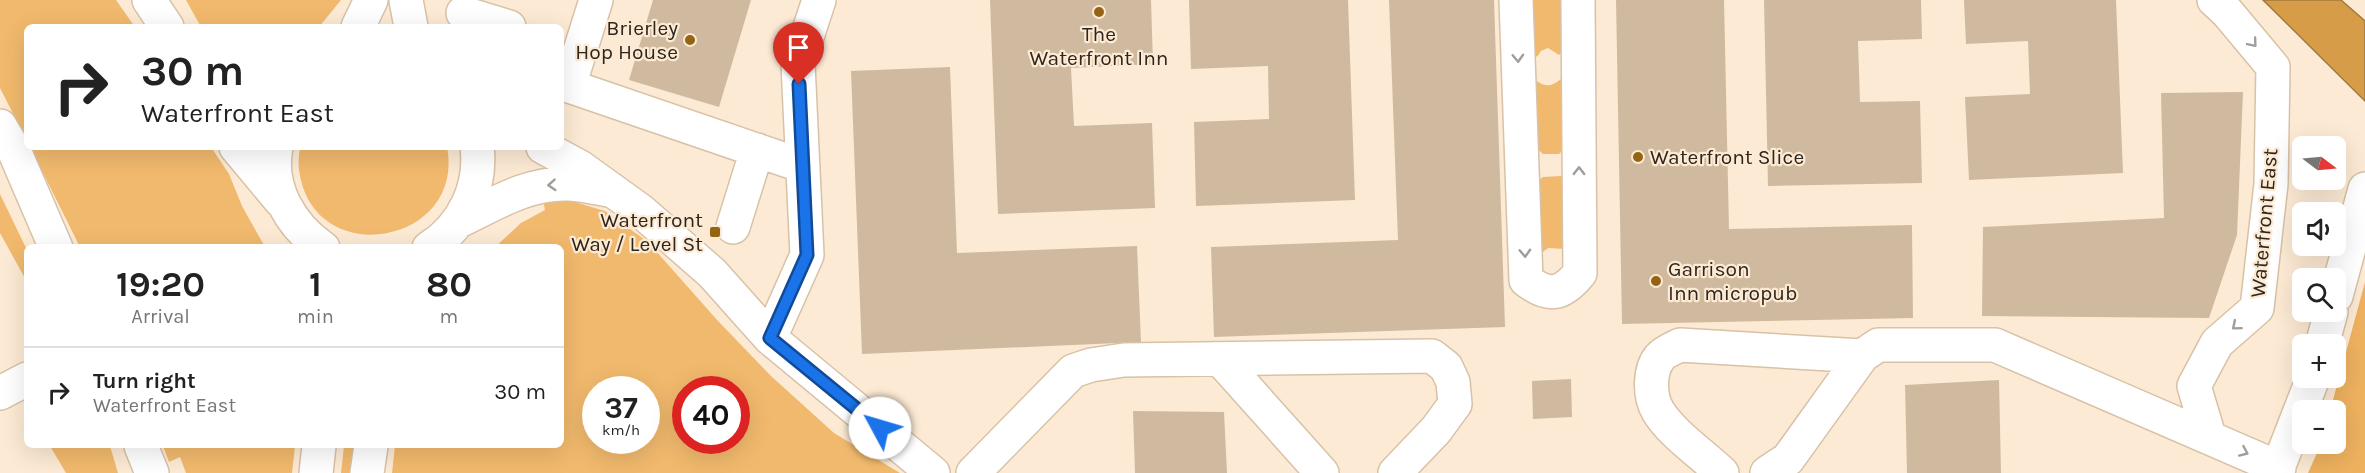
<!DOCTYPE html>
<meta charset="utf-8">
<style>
body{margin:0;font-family:Karla,sans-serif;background:#f2f2f2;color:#222;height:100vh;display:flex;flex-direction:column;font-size:22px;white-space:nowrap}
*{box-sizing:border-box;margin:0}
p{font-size:20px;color:#767676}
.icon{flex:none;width:33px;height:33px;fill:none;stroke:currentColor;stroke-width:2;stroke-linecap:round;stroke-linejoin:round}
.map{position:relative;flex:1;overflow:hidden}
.sheet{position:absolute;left:24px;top:244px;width:540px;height:204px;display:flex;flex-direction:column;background:#fff;border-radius:9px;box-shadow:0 6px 24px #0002}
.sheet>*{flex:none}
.top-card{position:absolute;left:24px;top:24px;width:540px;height:126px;border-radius:9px;box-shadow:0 6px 24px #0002;background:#fff;color:#222;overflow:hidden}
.needle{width:39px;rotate:106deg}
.buttons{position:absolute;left:2292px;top:136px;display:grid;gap:12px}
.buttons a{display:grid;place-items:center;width:54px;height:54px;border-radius:9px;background:#fff;box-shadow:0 6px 24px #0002;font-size:30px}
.speed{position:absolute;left:582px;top:376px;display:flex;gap:12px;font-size:30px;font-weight:700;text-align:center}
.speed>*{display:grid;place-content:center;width:78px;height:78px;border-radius:50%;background:#fff;box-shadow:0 6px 24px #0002;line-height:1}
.speed small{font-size:15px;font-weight:400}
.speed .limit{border:9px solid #d22;background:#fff;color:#111}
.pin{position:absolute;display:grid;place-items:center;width:51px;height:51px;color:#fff;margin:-62px -26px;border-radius:50% 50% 50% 0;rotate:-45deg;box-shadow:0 0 6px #0007}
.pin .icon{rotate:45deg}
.me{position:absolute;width:66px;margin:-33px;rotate:309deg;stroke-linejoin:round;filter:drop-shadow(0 0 4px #0008)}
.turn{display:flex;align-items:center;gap:21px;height:126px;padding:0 18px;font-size:27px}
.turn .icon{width:78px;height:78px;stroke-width:2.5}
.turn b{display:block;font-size:42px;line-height:51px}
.eta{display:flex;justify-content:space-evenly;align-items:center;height:102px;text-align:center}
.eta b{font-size:36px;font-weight:700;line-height:42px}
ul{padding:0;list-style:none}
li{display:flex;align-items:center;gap:18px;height:90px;padding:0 18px;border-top:2px solid #e0e0e0}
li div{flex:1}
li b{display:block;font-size:22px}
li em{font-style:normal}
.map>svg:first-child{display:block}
</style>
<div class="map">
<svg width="2365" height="473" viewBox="0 0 2365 473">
<rect width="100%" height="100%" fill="#fcead4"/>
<path fill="#f1b96d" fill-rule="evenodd" d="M0,0H116L135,27H27V141L0,88Z
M186,0H341L319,27H201Z
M1528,0H1566L1567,46L1559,55L1548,48L1541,51L1537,57L1530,48Z
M1561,79L1568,85L1570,143L1559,154H1543L1531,143L1530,87L1537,81C1546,88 1552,86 1561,79Z
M30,147H211L229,174L242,206L265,247H80Z
M300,147H447C466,245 312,272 299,170C298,163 299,154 300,147Z
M1561,176L1570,184L1564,249L1548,248L1543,252L1535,244L1533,184L1543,177Z
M0,194L27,250V282L0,233Z
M543,199L568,200L605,211L648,242L718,321L771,376L834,433L900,473H392L395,446H561V248L495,247L521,223L545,210ZM596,390H646V441H596ZM686,390H736V441H686Z
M50,446H110L118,473H66Z
M163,446H295L292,473H186L180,457L169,462Z
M344,446H355L351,473H341Z"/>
<path fill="#eeb25f" d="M2365,282V473H2308L2321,444H2336V411H2330Z"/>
<path fill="#d79c48" stroke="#a4793a" stroke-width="1.5" d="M2263,0H2341L2365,21V101Z"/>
<path fill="#d0ba9f" d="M653,0H751L719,107L629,80Z
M990,0H1151L1153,64L1071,68L1074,126L1152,123L1155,208L998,214Z
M1189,0H1348L1355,200L1196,206L1194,122L1269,119L1268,66L1191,69Z
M1389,0H1494L1505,327L1214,337L1211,247L1398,240Z
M1616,0H1724L1729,229L1912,225L1913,318L1622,324Z
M1764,0H1921L1922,39L1858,41L1860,102L1920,101L1922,183L1768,186Z
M1964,0H2116L2123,173L1969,180L1965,97L2030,94L2028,41L1966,44Z
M950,67L957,253L1137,246L1141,342L862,354L851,71Z
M2243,92L2237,235L2209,318L1982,316L1983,227L2164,218L2161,93Z
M1571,379L1572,417L1533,419L1532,381Z
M1999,380L2001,473H1907L1905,385Z
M1133,411L1224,412L1227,473H1135Z"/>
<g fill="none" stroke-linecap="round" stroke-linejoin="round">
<defs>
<path id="minor" d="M149,0L167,27
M406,0L411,27
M596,0L569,86L803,166
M1516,0L1526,280C1549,298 1562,295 1580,273L1578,0
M463,13L509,27
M358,27L371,0
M0,126L13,148L56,248
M236,147L281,201
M276,147C268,188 291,226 323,248
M543,147L580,167L641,211L712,273L770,338L933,473
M457,222C493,205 526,183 567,184C580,184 595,188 609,190
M733,227L757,150
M429,248C463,227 482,187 477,147
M2336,296L2365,189
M770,338L807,255L798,64L819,0
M2322,345L2331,312
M1220,359L1322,473
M0,393L27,379
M2209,436L2194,386L2217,343L2257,308L2271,184L2273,67L2227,12L2214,0
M141,446L152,473
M316,473L319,446
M367,473L371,446
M973,473L1073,371L1091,365L1124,360L1432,356L1446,367L1453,382L1455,404L1436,430L1395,473
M1722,473C1703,455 1671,433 1658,411C1649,396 1649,370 1660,357C1664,352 1674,348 1680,345L1862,356
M1767,473L1788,459L1862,356L1878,345H1995L2279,468
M2276,473L2313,378"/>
</defs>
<use href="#minor" stroke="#d8c2a7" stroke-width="36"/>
<use href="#minor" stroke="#fff" stroke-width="33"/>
</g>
<defs><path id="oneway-chevron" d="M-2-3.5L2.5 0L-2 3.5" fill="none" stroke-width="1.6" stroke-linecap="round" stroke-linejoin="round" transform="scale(1.5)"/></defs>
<g stroke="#a19d98">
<use href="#oneway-chevron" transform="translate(2253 43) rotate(50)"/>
<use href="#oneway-chevron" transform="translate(1518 58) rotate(88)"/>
<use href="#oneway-chevron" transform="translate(1579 171) rotate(-90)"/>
<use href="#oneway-chevron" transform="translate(552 185) rotate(176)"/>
<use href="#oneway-chevron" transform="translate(1525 253) rotate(88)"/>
<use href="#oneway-chevron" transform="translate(2236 326) rotate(140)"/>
<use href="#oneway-chevron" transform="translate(2244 452) rotate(24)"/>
</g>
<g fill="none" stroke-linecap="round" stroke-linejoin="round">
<defs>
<path id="route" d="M799,84L807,255L770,338L880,428"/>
</defs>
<use href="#route" stroke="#114b97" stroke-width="15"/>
<use href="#route" stroke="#1a73e8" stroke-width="10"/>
</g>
<g fill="#946414" stroke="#fcead4" stroke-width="2">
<circle cx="1099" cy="12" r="6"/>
<circle cx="690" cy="40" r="6"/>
<circle cx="1638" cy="157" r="6"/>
<rect x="709" y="226" width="12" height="12" rx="3"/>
<circle cx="1656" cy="281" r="6"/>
</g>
<g text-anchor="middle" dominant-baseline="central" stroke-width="4.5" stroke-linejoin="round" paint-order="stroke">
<g font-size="21" fill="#2e261b" stroke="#fcead4" text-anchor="end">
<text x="678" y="28">Brierley<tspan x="678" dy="24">Hop House</tspan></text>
<text x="1099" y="34" text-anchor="middle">The<tspan x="1099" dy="24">Waterfront Inn</tspan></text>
<text x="1650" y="157" text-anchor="start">Waterfront Slice</text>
<text x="703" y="220">Waterfront<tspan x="703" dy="24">Way / Level St</tspan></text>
<text x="1668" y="269" text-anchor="start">Garrison<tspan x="1668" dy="24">Inn micropub</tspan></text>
</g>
<g font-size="21" fill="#2e261b" stroke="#fcead4">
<text transform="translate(2264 223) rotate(-85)">Waterfront East</text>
</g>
</g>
</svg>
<div class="buttons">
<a><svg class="needle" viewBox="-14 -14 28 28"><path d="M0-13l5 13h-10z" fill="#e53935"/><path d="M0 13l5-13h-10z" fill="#767676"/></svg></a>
<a><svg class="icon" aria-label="sound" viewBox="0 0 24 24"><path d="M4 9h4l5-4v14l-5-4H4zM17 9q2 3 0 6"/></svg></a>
<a><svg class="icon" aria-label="search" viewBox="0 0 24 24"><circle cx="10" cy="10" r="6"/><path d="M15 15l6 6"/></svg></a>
<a>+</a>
<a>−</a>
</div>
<div class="speed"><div>37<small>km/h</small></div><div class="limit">40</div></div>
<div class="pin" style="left:799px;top:84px;background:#d93025"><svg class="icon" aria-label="arrive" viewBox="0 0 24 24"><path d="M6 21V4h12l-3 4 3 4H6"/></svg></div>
<svg class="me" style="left:880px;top:428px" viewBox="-20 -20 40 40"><circle r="19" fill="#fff"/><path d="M0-13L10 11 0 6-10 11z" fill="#1a73e8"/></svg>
<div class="top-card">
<div class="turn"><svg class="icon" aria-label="right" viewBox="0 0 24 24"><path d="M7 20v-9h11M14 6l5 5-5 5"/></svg><div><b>30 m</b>Waterfront East</div></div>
</div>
<section class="sheet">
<div class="eta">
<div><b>19:20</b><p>Arrival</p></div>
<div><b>1</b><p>min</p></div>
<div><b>80</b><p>m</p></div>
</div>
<ul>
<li><svg class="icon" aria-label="right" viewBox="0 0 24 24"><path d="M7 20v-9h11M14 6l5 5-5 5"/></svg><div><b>Turn right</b><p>Waterfront East</p></div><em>30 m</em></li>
</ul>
</section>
</div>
